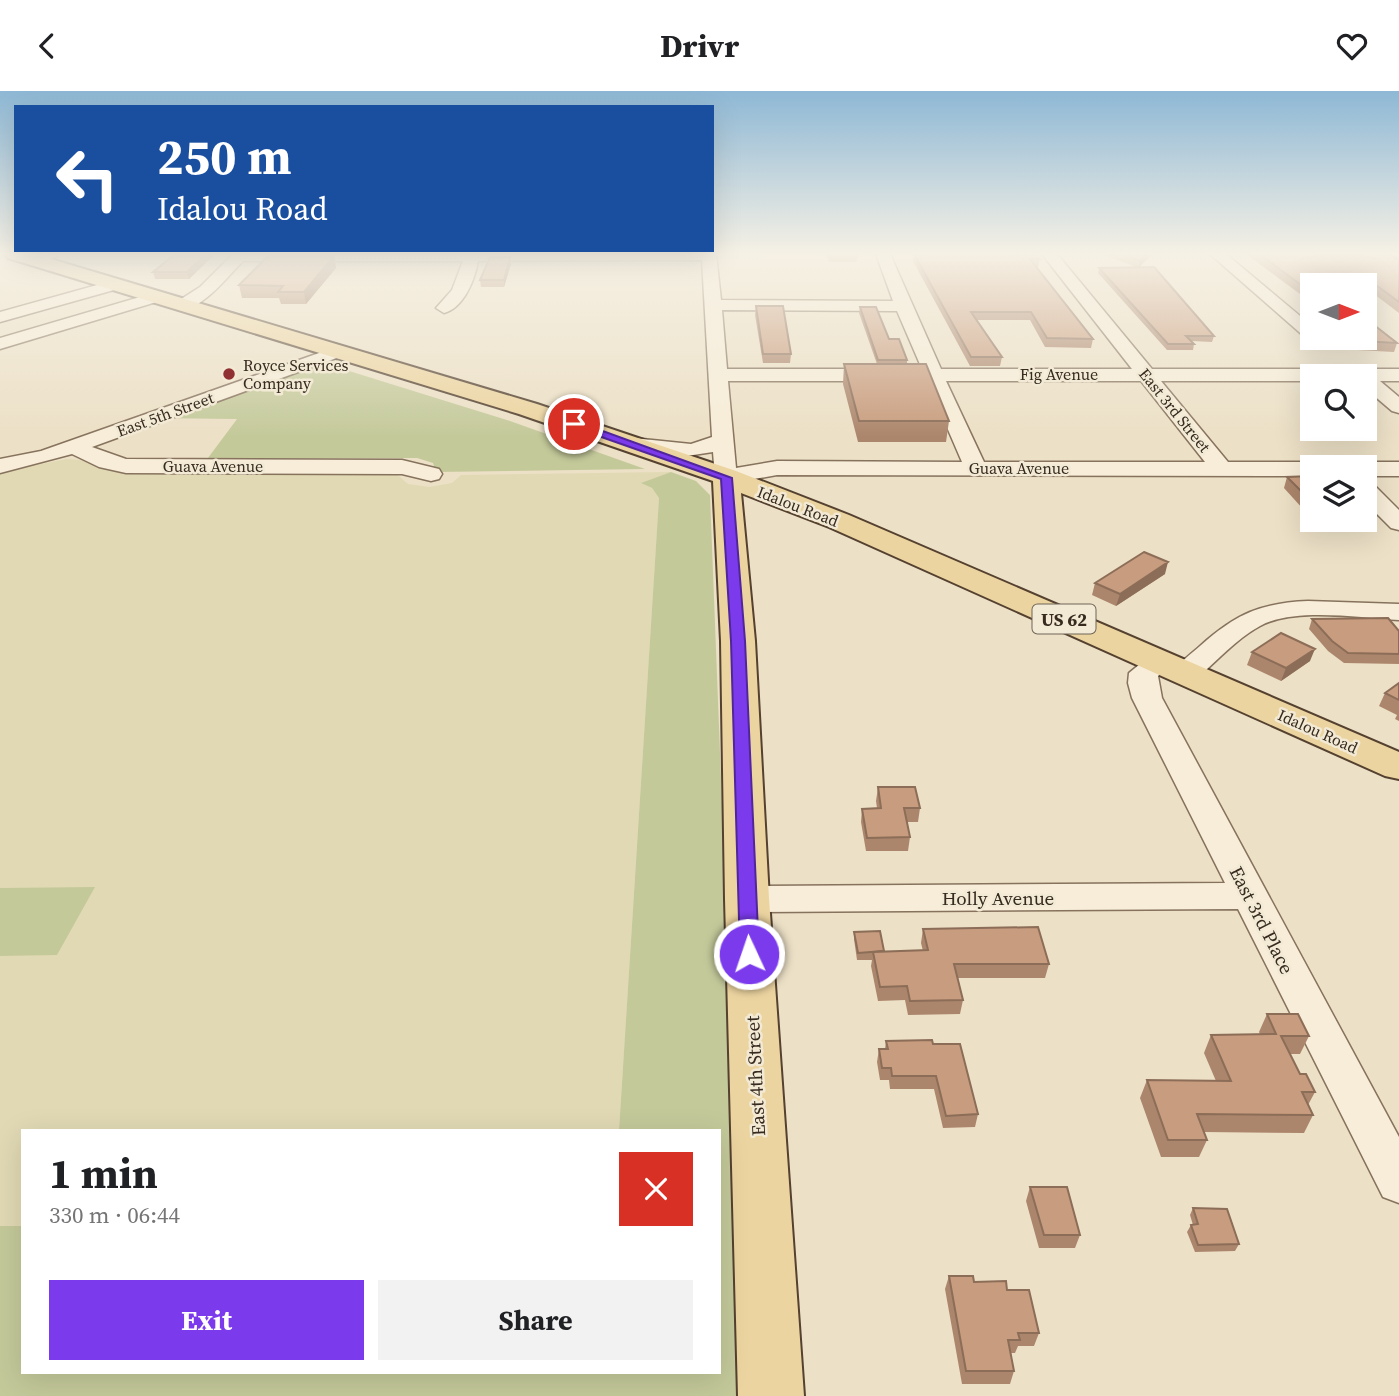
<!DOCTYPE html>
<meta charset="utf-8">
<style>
body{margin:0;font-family:"Source Serif 4",serif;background:#f2f2f2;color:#202124;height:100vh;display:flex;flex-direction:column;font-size:26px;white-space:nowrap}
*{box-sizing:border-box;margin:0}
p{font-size:23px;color:#757577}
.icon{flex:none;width:38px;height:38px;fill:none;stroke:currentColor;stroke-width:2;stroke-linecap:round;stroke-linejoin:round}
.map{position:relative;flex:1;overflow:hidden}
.details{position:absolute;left:21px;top:1038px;width:700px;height:245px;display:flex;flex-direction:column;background:#fff;border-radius:0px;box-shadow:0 7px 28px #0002}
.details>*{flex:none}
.guide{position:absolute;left:14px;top:14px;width:700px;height:147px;border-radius:0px;box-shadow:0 7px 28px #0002;background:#1a4fa0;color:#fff;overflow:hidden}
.needle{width:46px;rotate:90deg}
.buttons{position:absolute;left:1300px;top:182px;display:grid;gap:14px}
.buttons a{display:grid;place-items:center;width:77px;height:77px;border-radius:0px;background:#fff;box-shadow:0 7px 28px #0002;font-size:35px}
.pin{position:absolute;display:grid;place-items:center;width:60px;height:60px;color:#fff;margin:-30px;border:4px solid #fff;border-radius:50%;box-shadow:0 2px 7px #0007}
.me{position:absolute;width:77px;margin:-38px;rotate:357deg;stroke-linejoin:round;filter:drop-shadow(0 0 5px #0008)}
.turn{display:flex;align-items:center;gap:24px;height:147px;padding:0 28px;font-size:32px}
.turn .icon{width:91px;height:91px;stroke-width:2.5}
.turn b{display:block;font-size:49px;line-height:60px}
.round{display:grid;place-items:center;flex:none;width:74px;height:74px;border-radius:0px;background:#f2f2f2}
.headline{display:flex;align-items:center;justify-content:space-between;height:119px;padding:0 28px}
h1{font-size:42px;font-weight:700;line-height:52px}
.primary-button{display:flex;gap:14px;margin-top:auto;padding:14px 28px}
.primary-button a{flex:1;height:80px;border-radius:0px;background:#7c3aed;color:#fff;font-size:28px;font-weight:700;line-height:80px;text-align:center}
.primary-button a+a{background:#f2f2f2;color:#202124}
header{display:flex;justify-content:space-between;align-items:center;height:91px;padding:0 28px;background:#fff;font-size:32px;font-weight:700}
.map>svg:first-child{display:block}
</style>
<header><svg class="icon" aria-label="back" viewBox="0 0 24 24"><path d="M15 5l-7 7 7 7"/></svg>Drivr<svg class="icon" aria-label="heart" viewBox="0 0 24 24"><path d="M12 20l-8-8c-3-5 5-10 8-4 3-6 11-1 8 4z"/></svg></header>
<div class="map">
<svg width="1399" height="1305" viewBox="0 0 1399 1305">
<rect width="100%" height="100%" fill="#ece0c6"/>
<path fill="#e1d9b4" d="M67,368L80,369L113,379L129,380L395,382L408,393L429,396L452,392L461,384L671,381L642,392L652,397L659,407L619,1039L23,1040V1135H0V381Z"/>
<path fill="#c4c99a" d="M317,270L510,330L645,378L436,381L433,372L417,367H208L237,328L149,327Z
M671,381L696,390L710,404L745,1305H0V1135H23V1281H719V1040L619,1039L659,407L652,397L641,392Z
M95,796L57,864L0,865V797Z"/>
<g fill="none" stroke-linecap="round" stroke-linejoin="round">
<defs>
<path id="minor" d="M33,163H58L56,166L31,172L26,171L24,168L26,165Z
M233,163H716L721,209L893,210L876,163H890L941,278H1132L1042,163H1057L1152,278H1399V290H1380L1399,306V322L1392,320L1365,297V285H1312V290H1161L1228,371H1312L1322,376H1312V385L777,384L726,393L718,391L715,386L713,361L680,366L633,359L625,358L622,353L625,348L633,347L691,353L712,346L702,169L478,170C475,188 464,217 444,222L436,217L452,199L463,170H243C229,184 199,223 178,218L176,214L178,210L200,196ZM722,219L897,220L922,278H727ZM728,290H927L962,371L777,370L736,377ZM946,290H1141L1205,371H984Z
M1210,163H1226L1312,235V247H1318H1306Z
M115,189L123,194L121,197L0,231V221Z
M157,201L163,203L165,206L163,209L0,258V247Z
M336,256L342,257L345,261L342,265L92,356L126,368L402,369L439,378L442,383L439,388L431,390L402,383L126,382L99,376L72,363L0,382V368L41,360Z
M1365,371H1399V385H1365V376H1355Z
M1365,391L1373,393L1399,419V439L1391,437L1365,411Z
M1308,510L1399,513V529C1360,527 1294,516 1260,535C1236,548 1217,570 1197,587L1187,590L1177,587L1172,581C1180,571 1191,563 1200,555C1236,523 1260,512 1308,510Z
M1161,561L1171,564L1175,570L1158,585L1162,607L1399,1046V1112L1383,1106L1238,818L747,821L734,817L729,808L734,799L747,795L1225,792L1132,607L1128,592L1129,582L1151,564Z"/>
<path id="major" d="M5,163H34L537,313L736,380L849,424L1399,661V688L1385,685L829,436L741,402L755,550L769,808L804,1305H738L725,808L721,550L713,390L519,323L8,167Z"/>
</defs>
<use href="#minor" stroke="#86725d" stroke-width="3"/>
<use href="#major" stroke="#544130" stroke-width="4"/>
<use href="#minor" fill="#f7edd8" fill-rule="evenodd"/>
<use href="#major" fill="#ecd4a0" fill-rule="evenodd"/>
</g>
<path fill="#ac866c" d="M215,163L189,188H155L153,181Z
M826,163H856L857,171H829Z
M914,163L1040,168L1038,176H1036L1093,248L1091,257L1045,256L1030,229H977L1002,266L1000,275H970L913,170Z
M1102,163H1153L1139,176L1214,245L1212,251L1192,250L1194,253L1193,259H1167L1098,182L1099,177L1136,176Z
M1246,163H1389L1399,168V222L1370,200L1365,207V194H1312V212Z
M334,165L336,177L306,213H281L279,207H242L239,194Z
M510,166L511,173L504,196H481L480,189Z
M756,215L791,263L790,272H763L755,224Z
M860,216L889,248L907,269V273L949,330L946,351H858L843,293L844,273H877L859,222Z
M1343,247H1365L1397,252L1394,261L1357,259Z
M1312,385V418H1303L1284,397L1287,386Z
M1165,483L1116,515L1092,504L1095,492Z
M1312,528L1399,540V573L1344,572L1328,560L1309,538Z
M1252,561L1310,570L1281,590L1247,574Z
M1399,592V630L1395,628L1397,624L1379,615L1385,602Z
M878,696L920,717L918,731H907L910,746L908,760H866L861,731L862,718L877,717L876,710Z
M923,838L1049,873L1045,887H958L963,909L960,923L908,924L905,909L878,910L871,875L872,869H857L854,848V841L884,860H923L921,852Z
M1267,923L1309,945L1300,963H1290L1300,983L1315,1001L1308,1014L1313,1024L1304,1042L1204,1041L1207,1049L1199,1066H1161L1140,1007L1147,989L1216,990L1204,962L1211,944L1260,943L1259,941Z
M886,950L933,953L978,1023L975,1036L943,1037L934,998H890L889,989H880L877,971L879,958H885Z
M1030,1096L1080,1144L1075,1157H1039L1026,1110Z
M1193,1117L1239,1153L1235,1160L1195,1161L1187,1141L1191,1134H1193L1190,1124Z
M949,1185L1007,1199L1039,1242L1034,1255H1018L1015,1262H1011L1014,1280L1010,1293H962L945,1198Z"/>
<path fill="#8c6d58" d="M206,163H215L189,188L187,181Z
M331,163H333L334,165L336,177L306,213L304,201Z
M1147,163H1153L1138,177L1140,170Z
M510,166L511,173L504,196V189Z
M1373,192L1370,200L1365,207V203Z
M1168,471L1165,483L1116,515L1120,503Z
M1315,558L1310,570L1281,590L1286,577Z"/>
<path fill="#c89c7e" stroke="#8c6d58" stroke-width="2" d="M175,163H206L187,181H153Z
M270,163H331L330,165H334L304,201H278L283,195L239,194Z
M828,163H856L857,166H829Z
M914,163H1035L1040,168H1030L1093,248L1047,247L1031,221H971L1002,266H971Z
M1123,163H1147L1140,170Z
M1259,163H1389L1399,168V211L1373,192L1365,203V194H1312V202Z
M490,166H510L504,189H480Z
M1154,176L1214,245H1186L1194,253H1168L1099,177Z
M756,215H783L791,263H763Z
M860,216H876L889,248H899L907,269H878Z
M1365,227L1397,252L1360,250L1355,247H1365Z
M844,273H926L949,330H859Z
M1312,385V406H1307L1287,386Z
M1144,461L1168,471L1120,503L1095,492Z
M1388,527L1399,540V563L1348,562L1332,550L1312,528Z
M1281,542L1315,558L1286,577L1252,561Z
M1399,592V609L1385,602Z
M878,696H915L920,717H904L910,746L867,747L862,718L881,717Z
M1038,836L1049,873H954L963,909L910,910L907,895L880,896L873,861L928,859L923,838Z
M880,840L884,860L858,862L854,841Z
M1267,923H1298L1309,945H1281L1300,983H1306L1315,1001H1302L1313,1024L1197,1023L1207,1049H1168L1147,989L1231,990L1211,944L1276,943Z
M932,949L933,953H960L978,1023L946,1025L936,985H892L891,977H882L879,958H888L886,950Z
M1030,1096H1067L1080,1144H1044Z
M1193,1117L1227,1118L1239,1153L1198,1154L1191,1134L1198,1133Z
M949,1185H973L974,1191L1006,1190L1007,1199H1029L1039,1242H1018L1020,1249H1008L1014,1280H966Z"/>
<linearGradient id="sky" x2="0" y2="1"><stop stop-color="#8eb8d5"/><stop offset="0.47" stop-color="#f6f1e5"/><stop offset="1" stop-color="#f6f1e5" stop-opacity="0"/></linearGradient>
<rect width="1399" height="346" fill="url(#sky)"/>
<path fill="#7c3aed" stroke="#51269a" stroke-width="2" d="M570,331H578L732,387L745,550L759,863L756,869L749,871L742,869L740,863L731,550L721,388L570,335Z"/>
<circle fill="#913032" stroke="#f3ead5" stroke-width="2.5" cx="229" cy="283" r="7"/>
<g text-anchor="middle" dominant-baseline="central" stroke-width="5" stroke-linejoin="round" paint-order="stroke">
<g font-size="16" fill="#372b20" stroke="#f3ead5" text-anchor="start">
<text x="243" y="274">Royce Services<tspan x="243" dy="18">Company</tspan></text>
</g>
<g font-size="16" fill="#372b20" stroke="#f3ead5">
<text x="1059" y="283">Fig Avenue</text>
<text transform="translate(1175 319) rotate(51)">East 3rd Street</text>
<text transform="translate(165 323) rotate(-20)">East 5th Street</text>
<text x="213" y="375">Guava Avenue</text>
<text x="1019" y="377">Guava Avenue</text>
<text transform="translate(798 415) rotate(21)">Idalou Road</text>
<text transform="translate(1318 640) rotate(24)">Idalou Road</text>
</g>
<rect fill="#f3ead5" stroke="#6f6456" stroke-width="2" x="1032.5" y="513.5" width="63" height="29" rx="5"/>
<g font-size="18" font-weight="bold" fill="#372b20">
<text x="1064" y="528">US 62</text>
</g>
<g font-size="19" fill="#372b20" stroke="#f3ead5">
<text x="998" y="807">Holly Avenue</text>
<text transform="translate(1262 829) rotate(63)">East 3rd Place</text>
<text transform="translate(755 985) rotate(-93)">East 4th Street</text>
</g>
</g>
</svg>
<div class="buttons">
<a><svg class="needle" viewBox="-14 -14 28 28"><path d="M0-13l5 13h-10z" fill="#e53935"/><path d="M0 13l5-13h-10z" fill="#757577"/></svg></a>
<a><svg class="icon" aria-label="search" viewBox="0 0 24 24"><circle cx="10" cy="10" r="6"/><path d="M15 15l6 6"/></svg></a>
<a><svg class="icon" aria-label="layers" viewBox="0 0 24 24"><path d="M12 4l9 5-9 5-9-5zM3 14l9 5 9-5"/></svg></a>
</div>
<div class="pin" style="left:574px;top:333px;background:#d93025"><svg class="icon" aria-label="arrive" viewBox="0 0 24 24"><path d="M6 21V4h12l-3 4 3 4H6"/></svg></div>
<svg class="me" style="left:749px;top:863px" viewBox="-20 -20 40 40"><circle r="17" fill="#7c3aed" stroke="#fff" stroke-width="3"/><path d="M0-11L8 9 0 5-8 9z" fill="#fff"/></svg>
<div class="guide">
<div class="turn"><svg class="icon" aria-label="left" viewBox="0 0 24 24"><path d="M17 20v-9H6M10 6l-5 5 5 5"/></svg><div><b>250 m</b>Idalou Road</div></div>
</div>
<section class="details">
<div class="headline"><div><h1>1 min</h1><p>330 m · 06:44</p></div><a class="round" style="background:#d93025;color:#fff"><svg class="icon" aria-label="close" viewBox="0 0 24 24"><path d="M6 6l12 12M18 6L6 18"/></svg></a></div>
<div class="primary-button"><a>Exit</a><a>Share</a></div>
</section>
</div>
